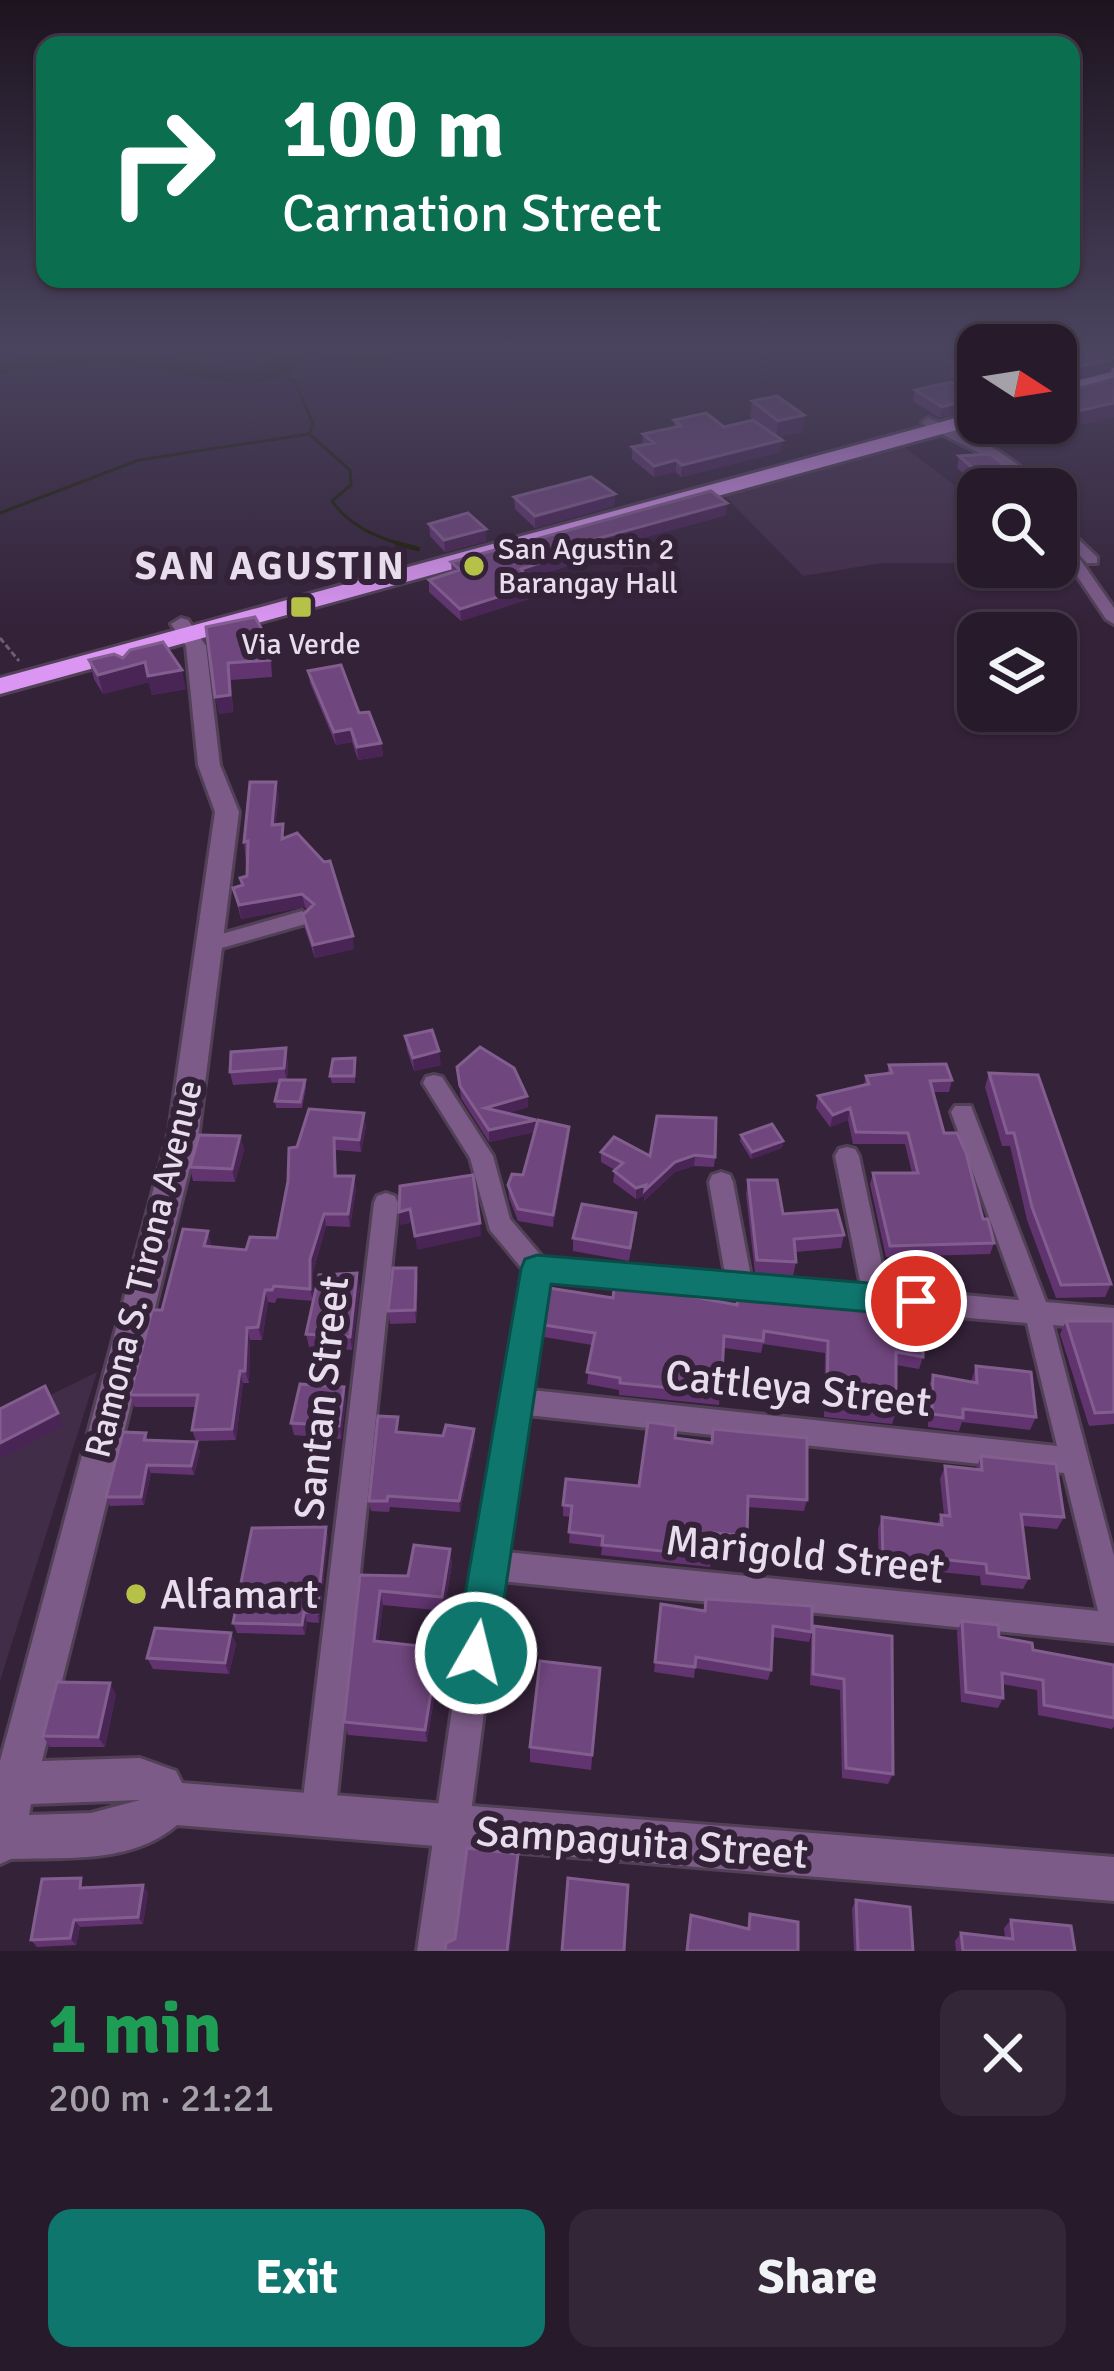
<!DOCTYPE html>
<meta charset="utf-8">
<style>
body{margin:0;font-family:Signika,sans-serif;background:#332737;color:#f1f3f6;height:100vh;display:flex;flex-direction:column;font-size:45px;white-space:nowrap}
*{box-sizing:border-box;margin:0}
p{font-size:39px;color:#a4a1a9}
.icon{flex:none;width:66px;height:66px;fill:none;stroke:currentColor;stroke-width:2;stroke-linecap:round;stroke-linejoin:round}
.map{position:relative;height:1951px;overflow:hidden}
.details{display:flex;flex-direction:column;background:#271a2b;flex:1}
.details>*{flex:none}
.banner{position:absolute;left:36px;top:36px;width:1044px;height:252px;border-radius:24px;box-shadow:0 3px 9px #0004,0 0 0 3px #433847;background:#0b6e4f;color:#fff;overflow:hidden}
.needle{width:78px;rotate:102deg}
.tools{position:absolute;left:957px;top:324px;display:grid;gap:24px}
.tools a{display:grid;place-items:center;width:120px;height:120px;border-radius:24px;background:#271a2b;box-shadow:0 3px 9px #0004,0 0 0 3px #433847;font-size:60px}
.pin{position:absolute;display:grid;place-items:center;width:102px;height:102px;color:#fff;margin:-51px;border:6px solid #fff;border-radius:50%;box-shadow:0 3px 12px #0007}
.me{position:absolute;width:132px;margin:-66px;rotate:8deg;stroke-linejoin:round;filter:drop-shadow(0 0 9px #0008)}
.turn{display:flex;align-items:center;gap:42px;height:252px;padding:0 48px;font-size:54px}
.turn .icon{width:156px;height:156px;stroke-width:2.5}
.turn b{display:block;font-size:84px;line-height:102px}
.round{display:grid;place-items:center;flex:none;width:126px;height:126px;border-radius:24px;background:#332737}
.head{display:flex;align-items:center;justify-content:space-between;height:204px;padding:0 48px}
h1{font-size:72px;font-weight:700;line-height:90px;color:#1e9e55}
.action{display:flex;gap:24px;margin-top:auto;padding:24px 48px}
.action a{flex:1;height:138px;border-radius:24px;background:#0f766e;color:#fff;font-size:48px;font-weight:700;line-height:138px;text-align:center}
.action a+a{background:#332737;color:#f1f3f6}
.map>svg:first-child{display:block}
</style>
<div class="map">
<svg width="1114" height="1951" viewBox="0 0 1114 1951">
<rect width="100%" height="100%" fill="#342239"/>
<path fill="#422d49" d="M904,447L978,503V563H882L803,576L724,495Z
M97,1372L0,1681V1420Z"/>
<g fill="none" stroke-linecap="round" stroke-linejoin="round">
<path stroke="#1a1d02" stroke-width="3" d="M263,374L294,380L313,424L309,434
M0,513L139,460L309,434L350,470L351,485L332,501C350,527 377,537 406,546"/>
<path stroke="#1a1d02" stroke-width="4.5" d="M396,543L418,549"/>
<path fill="#1a1d02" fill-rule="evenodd" d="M281,349H410L383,363L299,358C284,409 152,365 113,364C75,363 37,370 0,375V361L113,350L228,369H251L275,360Z"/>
<defs>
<path id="service" d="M965,389L956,391L978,403"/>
<path id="minor" d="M928,418C969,434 1015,454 1042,489H1028L995,461L924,425L922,422Z
M1056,518L1097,557V563H1087L1056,530Z
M1069,558H1079L1114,608V624L1106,619L1067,561Z
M302,911L312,918L309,923L211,951L201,944L204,939Z
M434,1075L442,1077L493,1156L510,1219L544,1259L725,1274L709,1182L712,1175L721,1172L730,1175L733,1182L751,1277L861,1286L835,1156L839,1149L847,1147L855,1149L859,1156L887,1288L1019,1300L951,1112L955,1106H971L1046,1302L1114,1308V1330L1053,1325L1114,1556V1643L501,1581L453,1951H417L473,1565L524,1271L490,1230L470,1158L423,1083L426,1077ZM548,1281L1027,1323L1057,1446L531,1390ZM527,1415L1064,1473L1098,1611L505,1552Z
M386,1193L395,1196L398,1203L335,1816L330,1828L318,1833L306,1828L301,1816L374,1203L377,1196Z"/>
<path id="tertiary" d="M181,618L188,620L206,646L220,765L239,812L199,1131L42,1761L140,1758L176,1771L182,1783L1114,1857V1901L177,1825C132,1864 66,1857 11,1859L0,1864V1761L169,1131L215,812L198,765L186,646L171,624ZM140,1800L91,1813L29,1815L31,1804Z"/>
<path id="trunk" d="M1114,368V380L1056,395V383Z
M978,412V423H982L0,694V678Z"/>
</defs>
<use href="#service" stroke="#514056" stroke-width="9"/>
<use href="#minor" stroke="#514056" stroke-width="6"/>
<use href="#tertiary" stroke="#514056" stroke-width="6"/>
<use href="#trunk" stroke="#514056" stroke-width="6"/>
<path stroke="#6d5e72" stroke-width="3" stroke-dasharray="6 3" stroke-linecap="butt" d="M0,638L19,661"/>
<use href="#service" stroke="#7c5b88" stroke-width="6"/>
<use href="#minor" fill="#7c5b88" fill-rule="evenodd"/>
<use href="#tertiary" fill="#7c5b88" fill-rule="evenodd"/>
<use href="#trunk" fill="#da96f2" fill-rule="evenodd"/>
</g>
<path fill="#613470" d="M978,356V393L970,383L949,377L952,362Z
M915,390L975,398L973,409L940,418L913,401Z
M752,401L804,415L802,432L777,437L782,440L780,452L681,477L676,472L654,477L632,459V447L642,446L643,434L674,427V420L724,427L761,426L750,417Z
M978,414V423H1056L994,443L970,431L973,416Z
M959,456L1018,476L1015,487L980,489L957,468Z
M615,494L614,506L535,528L515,509L514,497Z
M726,515L570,558V565L527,579L532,586V598L461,621L429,592V580L452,573L451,562L522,563L518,556V544Z
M429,524L486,529V541L445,552L430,536Z
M206,627L270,644L272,677L231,680L233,712L219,714Z
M89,660L186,689L152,695L149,682L103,694L94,679Z
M308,671L359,713L381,743L383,756L358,760L352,742L336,745L310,683Z
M279,796L275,825L354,949L315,958L305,929L303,915L308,910L305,907L241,919L233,888L242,886L240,878L247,876L244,842Z
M405,1036L441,1065L414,1071L407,1050Z
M355,1058V1083H332L330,1076Z
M288,1062L287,1080H305L306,1087L302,1108H276L275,1101L279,1082L233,1085L230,1072Z
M889,1065L952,1080L949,1092H933L944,1133L994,1243L990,1254L886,1257L870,1184L873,1173H912L905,1144H853L848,1120L830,1127L816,1108L818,1096L864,1085L866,1076L887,1074Z
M457,1067L527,1096L528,1107L507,1113L536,1120V1126L569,1139L553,1227L518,1221L509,1198L508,1185L523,1175L535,1132L489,1142L461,1098Z
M989,1073L1111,1284L1105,1297L1056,1298L1027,1220L1010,1146H1002L985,1087Z
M657,1116L715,1157L714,1167L694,1166L675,1172L644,1201V1196L636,1199L613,1182L615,1170L601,1162V1152L650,1156Z
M366,1126L361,1152L336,1150L337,1176L356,1189L350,1227L326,1226L313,1272V1301L277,1298L275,1303L268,1302L262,1340H250L249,1383H243L236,1440L196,1441L192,1430L196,1407H135L130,1395L162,1310L211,1243L210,1246L246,1250L277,1238L297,1147Z
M741,1135L783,1141L782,1148L751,1159L740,1141Z
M240,1136L244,1150L235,1182L193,1181L190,1167Z
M748,1180L783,1214L844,1235L841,1248L795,1252L796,1262L793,1276L755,1273L746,1194Z
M635,1227L629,1261L573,1251V1238Z
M416,1268L418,1281L416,1323L390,1324L388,1311Z
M360,1287L352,1350L309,1347L306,1334Z
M613,1298L826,1308L923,1357L919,1369L896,1365V1412L892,1424L824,1417L825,1353L763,1344L761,1353L724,1348L719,1405L619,1395V1390L587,1384L592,1345L544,1337V1325Z
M1066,1321H1114V1424L1089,1426L1060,1334Z
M976,1366L1036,1417L1030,1430L962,1422L959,1431L928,1427V1388L933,1375L971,1382Z
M346,1400L341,1439L294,1435L291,1423Z
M400,1428L399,1432L443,1436L474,1429L475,1440L460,1512L390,1507L389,1512L371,1511L369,1501Z
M146,1433L148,1440L200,1451L194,1475L151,1473L144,1505L110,1506L106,1497Z
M675,1438L711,1443L807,1500L804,1511L748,1507L745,1547L713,1544L710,1567L601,1555L602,1547L569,1543L571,1517L563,1516V1505L639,1486Z
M981,1456L1064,1517L1057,1529L1023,1526L1029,1578L1023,1589L981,1585L980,1576L930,1571L926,1580L879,1574L878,1529L882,1517L937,1524L941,1515H944L940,1479L945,1466L976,1469Z
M326,1527L328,1538L319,1623L307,1622L305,1635L237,1633L233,1623Z
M450,1549L452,1564L444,1611L383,1605L378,1642L438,1648L440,1661L427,1742L348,1735L344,1722L360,1575L408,1576Z
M706,1599L812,1632L809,1642L773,1637L771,1670L768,1680L695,1668L694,1678L654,1672L661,1604L704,1610Z
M962,1621L1033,1650L1114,1665V1726L1112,1729L1038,1715L1037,1690L1002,1684L1003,1698L998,1708L961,1702L957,1632Z
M814,1626L892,1636L893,1774L888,1784L842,1778L840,1690L810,1685L811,1638Z
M231,1633L236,1644L229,1674L153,1669L147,1658Z
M600,1668L591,1770L530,1762V1747Z
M116,1694L105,1747H50L43,1736Z
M87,1885V1887L148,1892L143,1924L80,1927L76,1945L37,1947L31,1940Z
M856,1900L913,1951H854L852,1909Z
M1011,1920L1075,1951H956L955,1941L961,1933L1005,1938L1004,1928Z"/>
<path fill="#492555" d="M1114,358L1111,372L1056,386L1058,372Z
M975,398L973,409L940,418L942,407Z
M1114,403V418L994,443L997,428L1022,423H1056V416Z
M804,415L802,432L776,437L778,421Z
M782,440L780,452L681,477L682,465Z
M676,460V472L654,477V466Z
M615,494L614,506L535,528V516Z
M727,503L726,515L570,558V565L521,581V569L563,548Z
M486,529V541L445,552L444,540Z
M532,586V598L461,621L460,609Z
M145,662L182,670L186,689L152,695L149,682L103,694L98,675Z
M228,663L233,712L219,714L215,697Z
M351,729L352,742L336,745L334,732Z
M381,743L383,756L358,760L357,747Z
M276,782L279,796L274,838L272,825Z
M302,894L305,907L241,919L239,905Z
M353,936L354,949L315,958L313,945Z
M286,1048L288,1062L287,1082L284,1068Z
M439,1051L441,1065L414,1071L413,1058Z
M527,1096L528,1107L485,1120V1108Z
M850,1108L848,1120L830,1127L833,1115Z
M364,1113L366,1126L361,1152L359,1140Z
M536,1120V1132L489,1142V1130Z
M569,1127V1139L553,1227V1215Z
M240,1136L244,1150L235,1182L232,1169Z
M783,1141L782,1148L751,1159L752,1152Z
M695,1155L694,1166L675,1172L644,1201V1196L636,1199V1188L675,1162Z
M354,1176L356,1189L350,1227L348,1214Z
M410,1209L411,1223L400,1225L399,1212Z
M324,1214L326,1226L313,1272V1301L310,1289V1259Z
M480,1223L481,1236L417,1250L415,1236Z
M208,1231L211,1243L207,1258L204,1246Z
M416,1268L418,1281L416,1323L415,1310Z
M357,1273L360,1287L352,1350L350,1337Z
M265,1290L268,1302L262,1340L258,1327Z
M247,1328L250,1340L249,1383L245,1371Z
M240,1371L243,1383L236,1440L232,1429Z
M344,1387L346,1400L341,1439L339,1426Z
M58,1413L63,1426L0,1459V1443Z
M474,1429L475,1440L460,1512L459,1501Z
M197,1442L200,1451L194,1475L191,1466Z
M147,1465L151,1473L144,1505L141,1497Z
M326,1527L328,1538L319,1623L317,1613Z
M450,1549L452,1564L444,1611L442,1597Z
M380,1591L383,1605L377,1655L374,1641Z
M304,1612L307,1622L305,1635L302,1625Z
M231,1633L236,1644L229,1674L225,1663Z
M438,1648L440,1661L427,1742L425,1730Z
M110,1683L116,1694L105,1747L98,1737Z
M518,1854V1867L510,1951H507Z
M143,1885L148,1892L143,1924L138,1917Z
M74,1920L80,1927L76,1945L70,1938Z"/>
<path fill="#70467e" stroke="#825e8f" stroke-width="3" d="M1056,349H1102L1114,358L1058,372L1056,383Z
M978,356V375L973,369L952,362Z
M1114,379V403L1056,416V389L1061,393Z
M951,382L975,398L942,407L915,390Z
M777,396L804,415L778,421L752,401Z
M706,413L724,427L753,420L782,440L682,465L676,460L654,466L632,447L654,443L643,434L681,426L674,420Z
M987,423H1022L997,428Z
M990,454L1018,476L983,477L959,456Z
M591,477L615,494L535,516L514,497Z
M711,491L727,503L563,548L570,553L521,569L532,586L460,609L429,580L460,570L451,562L499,549L514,563H522L527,554L518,544Z
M468,513L486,529L444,540L429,524Z
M255,617L270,644V660L228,663L230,695L215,697L206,627Z
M163,642L182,670L148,676L145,662L98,675L89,660L114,654L123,658L130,650Z
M341,665L359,713L369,712L381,743L357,747L351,729L334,732L308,671Z
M250,782H276L272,825L283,824L282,839L297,833L324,862L330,861L353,936L313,945L303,915L314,904L302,894L239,905L233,888L243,885L240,878L247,876L248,841L244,842Z
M432,1030L439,1051L413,1058L405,1036Z
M480,1047L514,1068L527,1096L485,1108L536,1120L489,1130L460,1086L457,1067Z
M286,1048L284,1068L230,1072L231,1052Z
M355,1058L354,1076H330L333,1059Z
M946,1064L952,1080L930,1081L944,1133H957L966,1153L983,1219H988L994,1243L890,1246L873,1173H918L908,1133L856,1132L850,1108L833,1115L818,1096L869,1084L866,1076L892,1073L889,1065Z
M989,1073L1038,1075L1111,1284L1061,1285L1032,1207L1014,1133H1007Z
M280,1080H305L300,1102L275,1101Z
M309,1109L364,1113L359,1140L334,1138L335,1176H354L348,1214H324L310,1259V1289L274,1286L272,1290H265L258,1327L247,1328L245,1371H240L232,1429L192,1430L198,1395H130L152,1310H162L183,1229L208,1231L204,1246L246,1250L250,1237L277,1238L288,1181L289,1148L297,1147Z
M657,1116L716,1118L715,1157L695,1155L675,1162L645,1190L646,1185L636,1188L614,1171L623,1163L601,1152L614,1137L650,1156Z
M538,1120L569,1127L553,1215L518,1209L508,1185L512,1174L523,1175Z
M772,1124L783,1141L752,1152L741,1135Z
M199,1135L240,1136L232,1169L190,1167Z
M473,1175L480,1223L415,1236L410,1209L399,1212L400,1186Z
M748,1180H777L783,1214L837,1210L844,1235L794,1239L796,1262L757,1260Z
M582,1204L636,1213L630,1248L573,1238Z
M393,1268H416L415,1310L388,1311Z
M357,1273L350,1337L306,1334L319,1275Z
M549,1288L613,1298L614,1289L646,1292L647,1288L737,1305L738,1294L777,1299L778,1293L827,1299L826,1308L923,1316V1357L896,1352V1412L827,1404L828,1341L764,1331L763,1341L724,1336L721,1393L620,1383V1378L587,1372L595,1333L544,1325Z
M1066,1321H1114V1412L1095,1413Z
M976,1366L1031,1372L1036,1417L963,1409V1418L932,1414L933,1375L977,1383Z
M300,1384L344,1387L339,1426L291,1423Z
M45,1386L58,1413L0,1443V1409Z
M378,1416L398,1417L396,1432L443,1436L446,1425L474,1429L459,1501L388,1496L387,1501H369Z
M648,1422L676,1426L675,1438L712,1443L713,1429L807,1438V1500L748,1496L747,1536L714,1533L712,1556L602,1545L603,1536L569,1532L572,1506L563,1505L566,1479L639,1486Z
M123,1432L146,1433L144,1440L197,1442L191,1466L147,1465L141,1497H106Z
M981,1456L1056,1464L1064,1517L1021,1514L1029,1578L987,1573L986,1564L930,1558L931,1568L883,1562L882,1517L942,1525L941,1515L950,1516L945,1466L982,1470Z
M326,1527L317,1613L304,1612L302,1625L233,1623L252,1528Z
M414,1545L450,1549L442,1597L380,1591L374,1641L438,1648L425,1730L344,1722L360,1575L408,1576Z
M706,1599L812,1606V1632L773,1626L771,1670L696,1657L695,1667L655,1662L661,1604L705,1611Z
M962,1621L998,1625L999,1637L1032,1643L1033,1650L1114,1665V1718L1044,1705L1043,1680L1002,1673L1003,1698L966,1692Z
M814,1626L892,1636L893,1774L846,1768L844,1679L813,1674Z
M155,1628L231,1633L225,1663L147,1658Z
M540,1661L600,1668L592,1755L530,1747Z
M57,1682L110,1683L98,1737L43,1736Z
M467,1848L518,1854L507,1951H445L446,1943L455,1939Z
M81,1878L80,1888L143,1885L138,1917L74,1920L70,1938L31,1940L42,1879Z
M568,1878L628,1885L624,1951H562Z
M856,1900L910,1907L913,1951H858Z
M750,1914L798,1922V1951H687L691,1915L749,1929Z
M1011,1920L1071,1926L1075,1951H963L961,1933L1013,1939Z"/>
<linearGradient id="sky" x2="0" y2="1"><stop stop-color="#1d131f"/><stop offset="0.56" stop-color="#4a445f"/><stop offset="1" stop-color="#4a445f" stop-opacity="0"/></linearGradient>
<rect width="1114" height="622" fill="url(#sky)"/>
<path fill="#0f766e" stroke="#0a4d48" stroke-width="3" d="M537,1255L916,1287L928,1291L933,1301L928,1312L916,1316L551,1284L496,1653L490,1667L476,1673L461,1667L455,1653L521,1269L525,1259Z"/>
<g fill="#b6c148" stroke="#342239" stroke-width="4.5">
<circle cx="474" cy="566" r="12"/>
<rect x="289" y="595" width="24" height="24" rx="6"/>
<circle cx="136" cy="1594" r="12"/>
</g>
<g text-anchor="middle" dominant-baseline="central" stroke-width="12" stroke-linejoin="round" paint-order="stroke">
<g font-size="30" fill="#e8ddec" stroke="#342239" text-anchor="start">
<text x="498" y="549">San Agustin 2<tspan x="498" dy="34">Barangay Hall</tspan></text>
<text x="301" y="644" text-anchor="middle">Via Verde</text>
</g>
<g font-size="36" fill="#e8ddec" stroke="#342239">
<text transform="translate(144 1269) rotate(-76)">Ramona S. Tirona Avenue</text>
</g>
<g font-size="39" font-weight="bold" letter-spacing="3" fill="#e8ddec" stroke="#342239">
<text x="271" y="566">SAN AGUSTIN</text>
</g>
<g font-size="42" fill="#e8ddec" stroke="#342239">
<text transform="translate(798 1389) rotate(6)">Cattleya Street</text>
<text transform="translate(322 1398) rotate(-84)">Santan Street</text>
<text transform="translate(805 1555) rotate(6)">Marigold Street</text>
<text transform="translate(642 1843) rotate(4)">Sampaguita Street</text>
</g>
<g font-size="42" fill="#e8ddec" stroke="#342239" text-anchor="start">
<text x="160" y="1594">Alfamart</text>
</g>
</g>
</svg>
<div class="tools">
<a><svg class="needle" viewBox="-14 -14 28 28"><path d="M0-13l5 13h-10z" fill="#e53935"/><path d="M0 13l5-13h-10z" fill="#a4a1a9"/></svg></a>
<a><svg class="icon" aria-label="search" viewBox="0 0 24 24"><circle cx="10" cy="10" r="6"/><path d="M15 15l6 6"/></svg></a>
<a><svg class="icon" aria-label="layers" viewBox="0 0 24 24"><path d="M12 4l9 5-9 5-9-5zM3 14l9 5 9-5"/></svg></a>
</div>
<div class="pin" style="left:916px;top:1301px;background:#d93025"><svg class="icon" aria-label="arrive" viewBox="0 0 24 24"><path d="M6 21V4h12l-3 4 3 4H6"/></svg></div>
<svg class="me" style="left:476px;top:1653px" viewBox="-20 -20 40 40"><circle r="17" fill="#0f766e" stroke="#fff" stroke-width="3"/><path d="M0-11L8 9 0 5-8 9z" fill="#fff"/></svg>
<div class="banner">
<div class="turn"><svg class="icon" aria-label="right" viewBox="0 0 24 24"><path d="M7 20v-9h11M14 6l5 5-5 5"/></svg><div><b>100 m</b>Carnation Street</div></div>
</div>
</div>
<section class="details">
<div class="head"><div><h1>1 min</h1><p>200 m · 21:21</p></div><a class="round"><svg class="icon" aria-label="close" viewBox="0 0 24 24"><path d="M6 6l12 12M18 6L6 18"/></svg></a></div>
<div class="action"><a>Exit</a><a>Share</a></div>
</section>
